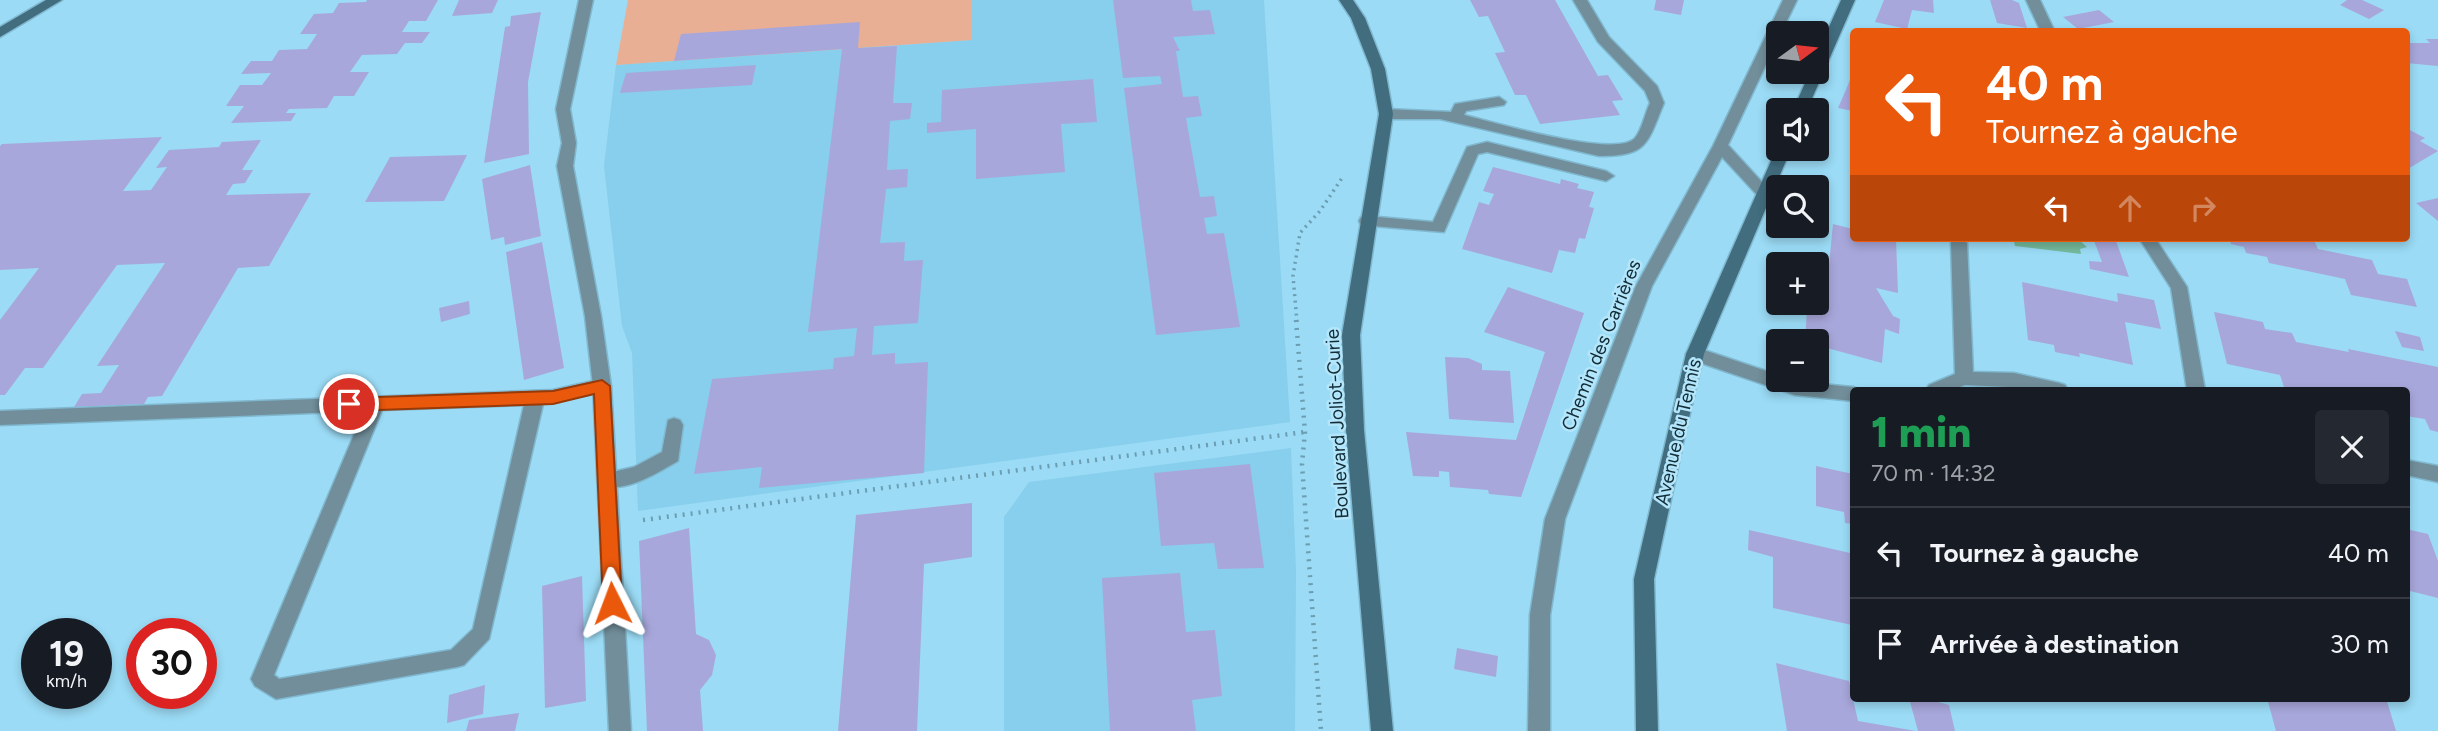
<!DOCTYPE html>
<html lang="fr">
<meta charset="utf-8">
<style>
body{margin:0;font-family:Figtree,sans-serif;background:#242831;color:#f1f3f6;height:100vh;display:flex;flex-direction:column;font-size:26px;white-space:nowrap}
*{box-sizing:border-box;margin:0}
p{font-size:23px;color:#9ea1a6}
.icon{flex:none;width:38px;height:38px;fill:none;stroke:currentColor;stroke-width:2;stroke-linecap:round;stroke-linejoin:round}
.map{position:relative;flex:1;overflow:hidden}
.panel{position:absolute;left:1850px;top:387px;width:560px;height:315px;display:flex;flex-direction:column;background:#171b24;border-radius:7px;box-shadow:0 4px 10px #0003}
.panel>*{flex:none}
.banner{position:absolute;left:1850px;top:28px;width:560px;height:214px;border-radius:7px;box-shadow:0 4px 10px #0003;background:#ea580c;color:#fff;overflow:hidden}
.needle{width:46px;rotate:75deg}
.controls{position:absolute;left:1766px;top:21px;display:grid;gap:14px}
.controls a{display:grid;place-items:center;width:63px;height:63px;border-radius:7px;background:#171b24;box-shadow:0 4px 10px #0003;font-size:35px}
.speed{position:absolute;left:21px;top:618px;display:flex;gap:14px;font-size:35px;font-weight:700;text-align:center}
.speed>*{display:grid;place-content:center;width:91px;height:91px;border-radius:50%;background:#171b24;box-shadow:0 4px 10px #0003;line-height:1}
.speed small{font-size:18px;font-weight:400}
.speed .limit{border:10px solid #d22;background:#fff;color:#111}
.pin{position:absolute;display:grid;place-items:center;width:60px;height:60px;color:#fff;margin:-30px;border:4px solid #fff;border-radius:50%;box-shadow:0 2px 7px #0007}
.me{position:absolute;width:77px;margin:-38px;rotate:357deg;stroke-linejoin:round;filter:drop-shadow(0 0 5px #0008)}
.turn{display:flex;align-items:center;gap:24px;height:147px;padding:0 21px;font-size:32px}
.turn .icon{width:91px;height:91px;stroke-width:2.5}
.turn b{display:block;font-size:49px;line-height:60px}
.lanes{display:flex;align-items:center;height:66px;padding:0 21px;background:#0003;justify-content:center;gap:35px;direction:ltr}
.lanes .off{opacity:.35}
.round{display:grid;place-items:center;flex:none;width:74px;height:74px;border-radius:7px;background:#242831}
.headline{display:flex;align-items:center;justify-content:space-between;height:119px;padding:0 21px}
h1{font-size:42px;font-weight:800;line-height:52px;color:#1e9e55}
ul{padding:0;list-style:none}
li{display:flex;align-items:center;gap:21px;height:91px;padding:0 21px;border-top:2px solid #363941}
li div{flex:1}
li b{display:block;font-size:26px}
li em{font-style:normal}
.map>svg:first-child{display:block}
</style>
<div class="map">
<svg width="2438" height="731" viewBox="0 0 2438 731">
<rect width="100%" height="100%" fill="#9bdbf5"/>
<path fill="#87cfec" d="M972,0H1264L1290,422L638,511L632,353L622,326L604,166L616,65L972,40Z
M1291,448L1296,571L1295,731H1004V517L1029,482Z"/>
<path fill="#e8af95" d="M628,0H972V40L616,65Z"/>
<path fill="#75ba9d" d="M2013,238H2077L2087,247L2080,249L2081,254L2015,246Z"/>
<path fill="#a8a7db" d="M367,0H438L426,21H409L402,32H430L422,43H405L397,54L362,55L350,72H369L354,96H334L327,108L289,109L286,113H296L291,121L231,123L244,106H226L240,85H262L271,73L241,74L251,61H272L279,50L307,49L317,34H300L314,14L333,13L339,3L366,2Z
M459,0H498L492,13L452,16Z
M1113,0H1191L1193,11L1210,10L1215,34L1173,37L1180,51H1176L1183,97L1198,96L1202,116L1186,118L1200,197L1214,196L1217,216L1204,218L1207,234L1224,233L1240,327L1156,335L1124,88L1162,84L1160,76L1123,78Z
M1470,0H1555L1598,76L1608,75L1623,100L1612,101L1620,115L1540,124L1526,95H1515L1495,53L1505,52L1488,16L1479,17Z
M1656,0H1684L1681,15L1654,10Z
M1884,0H1933L1934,13L1912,10L1907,29L1875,22Z
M1990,0H2012L2019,3L2027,28L1997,23Z
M2347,0H2362L2384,10L2369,19L2340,5Z
M2099,10L2114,22L2078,29L2063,17Z
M541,12L528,82L529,154L484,163L505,27L510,26L511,16Z
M860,22L858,48L897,46L893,103H912L910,119L890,121L887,170L908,169L907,187L886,189L880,243L905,242L904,261L923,260L918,323L874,326L872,355L895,353V364L928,362L924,473L759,488L762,467L694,474L712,379L833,369L834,358L854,356L857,328L808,332L842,49L674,61L681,34Z
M2426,39H2438V66L2406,63V43H2430Z
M756,65L752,85L620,93L626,73Z
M1853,72V111L1838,108L1848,85Z
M1093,79L1097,122L1061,124L1065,172L976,179V129L927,133V123L941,122L942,90Z
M2406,128L2425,138L2420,141L2438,151L2406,170Z
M162,137L123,191L151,190L167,167L156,168L169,150L219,147L222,142L261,140L242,170H253L245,183L233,184L226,195L311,193L269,266L238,268L162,396L148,397L144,404L74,407L82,394L101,393L119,365L97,366L165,263L117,265L43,368H25L5,395H0V320L39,268L0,270V146L2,144Z
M467,155L444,201L365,202L390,157Z
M530,165L541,236L505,245L504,237L491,240L482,179Z
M1493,167L1560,184L1561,179L1579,184L1577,188L1594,192L1589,207L1594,208L1585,239L1579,238L1575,253L1559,250L1552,273L1462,249L1479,202L1489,205L1494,194L1483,191Z
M2438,198V221L2416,203Z
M1833,224L1853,229V238L1896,239L1898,293L1876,288L1893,316L1900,319L1899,334L1885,329L1882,363L1816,345V341H1805L1807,310L1824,315Z
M2093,238L2116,241L2129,277L2090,269L2089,261L2102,262Z
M2229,238H2302L2314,240L2318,249L2372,260L2378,274L2407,279L2417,307L2351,295L2345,279L2269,263L2267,257L2246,253L2244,247L2231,244Z
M542,242L564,368L524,380L506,252Z
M2022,282L2118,302L2117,293L2154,300L2161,329L2125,322L2133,365L2079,353L2080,357L2055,352L2054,345L2028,340Z
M1508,287L1584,313L1521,497L1489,494L1488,490L1450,487L1449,472L1439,471V477L1413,476L1406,432L1516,440L1545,352L1484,332Z
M469,301L470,314L441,322L439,308Z
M2214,312L2263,322L2265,329L2292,333L2296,342L2349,352L2348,349L2438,367V432L2430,430L2425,419L2406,416V390H2285L2280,375L2227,364Z
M2395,331L2420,337L2424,351L2402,347Z
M1445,357L1468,358L1482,364V370L1510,371L1514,423L1449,419Z
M1250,464L1264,568L1218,569L1214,543L1161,546L1154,473Z
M1816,466L1853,474V524L1845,523L1844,512L1816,506Z
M972,503V557L924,564L917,731H838L856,515Z
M689,528L696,634L709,640L716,655L712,675L700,690L703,731H647L639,541Z
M2406,529L2428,534L2438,561V598L2406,590Z
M1749,530L1850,553L1852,625L1773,608V557L1748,550Z
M1180,573L1186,632L1215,630L1222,696L1192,700L1196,731H1110L1102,578Z
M582,576L586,701L545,708L542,586Z
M1457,648L1498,656L1496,677L1454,669Z
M1776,663L1849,681L1858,721L1916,731H1787Z
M485,685L483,714L447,723L449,695Z
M1909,698H1924L1949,705L1955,731H1918Z
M2267,698H2386L2396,731H2276Z
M519,713L515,731H466L469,720Z"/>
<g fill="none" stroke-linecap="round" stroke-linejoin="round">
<defs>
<path id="lane" d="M1573,0H1587L1609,37L1657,86L1664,103C1647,144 1648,156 1599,156L1440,119H1386L1379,114L1386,109L1451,112L1455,104L1499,97L1506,102L1504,105L1466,111L1464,115C1493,122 1617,159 1635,138C1642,130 1645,113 1650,103L1645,91L1598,42Z
M1783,0H1797L1781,33H1778V39L1728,145L1772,193L1769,197H1759L1722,157L1652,286L1565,519L1550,615V731H1528L1530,615L1545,519L1636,286L1713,146Z
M1487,142L1606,171L1614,176L1606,181L1487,152L1478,154L1444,232L1361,225L1359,221L1361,217L1367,216L1433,222L1467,147Z
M602,379L608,381L611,386L608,391L543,404L489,639L464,665L457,667L276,699L255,686L251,679L364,411L0,425V411L553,390ZM524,405L473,629L451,650L279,679L274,675L382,410Z
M674,418L680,420L683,425L678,461C657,473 625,494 600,485L598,480L600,475L634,467L662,452L668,420Z"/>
<path id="street" d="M579,0H593L570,109L576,143L573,166L601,316L611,386L631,731H609L593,386L585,316L557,166L562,143L556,109Z
M2026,0H2040L2055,32H2041Z
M1961,238L1967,243L1973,372L2014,373L2059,383L2065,385L2068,390L1965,385L1952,390H1926L1929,385L1955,374L1951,243L1953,239Z
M2139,238H2155L2187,287L2205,390H2187L2171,288Z
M1695,347L1778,375V380L1853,387L1860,390H1853V401L1795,395L1689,359L1686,354L1689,349Z
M2406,460L2438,466V482L2406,475Z"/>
<path id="secondary" d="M46,0H62L0,37V27Z
M1339,0H1353L1365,18L1385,69L1393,114L1360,335L1364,430L1393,731H1371L1346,430L1342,335L1379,114L1371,69L1351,18Z
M1841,0H1855L1807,110H1793L1810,72H1816V56Z
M1778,145V149H1791L1704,354L1684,439L1654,579L1658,731H1636L1634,579L1686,354Z"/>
</defs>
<use href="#lane" stroke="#80b8cf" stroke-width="3"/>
<use href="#street" stroke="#80b8cf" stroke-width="3"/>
<use href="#secondary" stroke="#80b8cf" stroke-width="3"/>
<path stroke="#6b9eb2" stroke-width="3.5" stroke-dasharray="2 4.5" stroke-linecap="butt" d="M1297,322L1293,276L1300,233L1320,211L1342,178"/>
<path stroke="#6b9eb2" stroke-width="4.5" stroke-dasharray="2 6" stroke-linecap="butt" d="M1296,320L1305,432L1302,464L1321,731
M643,520L1305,432"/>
<use href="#lane" fill="#718e9a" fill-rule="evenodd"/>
<use href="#street" fill="#718e9a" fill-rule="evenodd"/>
<use href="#secondary" fill="#426d7f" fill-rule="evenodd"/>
</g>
<path fill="#ea580c" stroke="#983908" stroke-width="2" d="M602,380L610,386L622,603L619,609L612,611L606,609L603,603L594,394L553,404L349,411L341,404L349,398L553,391Z"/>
<g text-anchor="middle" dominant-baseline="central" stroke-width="5" stroke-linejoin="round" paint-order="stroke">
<g font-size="19" fill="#132d37" stroke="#b4e6fb">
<text transform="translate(1601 345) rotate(-68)">Chemin des Carrières</text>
<text transform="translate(1337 424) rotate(-93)">Boulevard Joliot-Curie</text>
<text transform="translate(1678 432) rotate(-77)">Avenue du Tennis</text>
</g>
</g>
</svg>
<div class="controls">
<a><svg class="needle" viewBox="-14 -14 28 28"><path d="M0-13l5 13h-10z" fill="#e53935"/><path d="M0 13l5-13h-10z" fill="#9ea1a6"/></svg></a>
<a><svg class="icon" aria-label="sound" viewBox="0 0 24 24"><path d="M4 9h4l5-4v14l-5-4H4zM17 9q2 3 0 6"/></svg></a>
<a><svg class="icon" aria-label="search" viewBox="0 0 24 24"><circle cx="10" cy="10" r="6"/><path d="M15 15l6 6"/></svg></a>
<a>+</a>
<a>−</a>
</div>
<div class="speed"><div>19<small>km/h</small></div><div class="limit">30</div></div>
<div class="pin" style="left:349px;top:404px;background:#d93025"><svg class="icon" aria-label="arrive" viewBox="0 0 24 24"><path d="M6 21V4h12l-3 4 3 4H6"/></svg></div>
<svg class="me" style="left:612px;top:603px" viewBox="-20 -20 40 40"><path d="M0-17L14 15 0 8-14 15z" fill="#ea580c" stroke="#fff" stroke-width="4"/></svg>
<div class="banner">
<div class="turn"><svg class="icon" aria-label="left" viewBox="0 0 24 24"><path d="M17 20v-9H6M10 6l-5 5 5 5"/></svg><div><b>40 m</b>Tournez à gauche</div></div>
<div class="lanes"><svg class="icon" aria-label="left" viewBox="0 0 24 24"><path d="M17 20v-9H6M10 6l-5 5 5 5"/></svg><svg class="icon off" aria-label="ahead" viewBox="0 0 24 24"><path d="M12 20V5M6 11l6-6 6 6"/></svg><svg class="icon off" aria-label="right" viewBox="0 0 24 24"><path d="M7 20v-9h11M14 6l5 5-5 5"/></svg></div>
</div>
<section class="panel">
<div class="headline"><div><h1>1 min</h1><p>70 m · 14:32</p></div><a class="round"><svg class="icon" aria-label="close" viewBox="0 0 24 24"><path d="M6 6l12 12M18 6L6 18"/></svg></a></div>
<ul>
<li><svg class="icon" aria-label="left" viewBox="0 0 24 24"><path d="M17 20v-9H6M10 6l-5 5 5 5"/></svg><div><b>Tournez à gauche</b></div><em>40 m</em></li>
<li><svg class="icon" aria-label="arrive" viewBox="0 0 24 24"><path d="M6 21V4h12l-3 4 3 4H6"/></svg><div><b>Arrivée à destination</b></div><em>30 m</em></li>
</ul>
</section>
</div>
